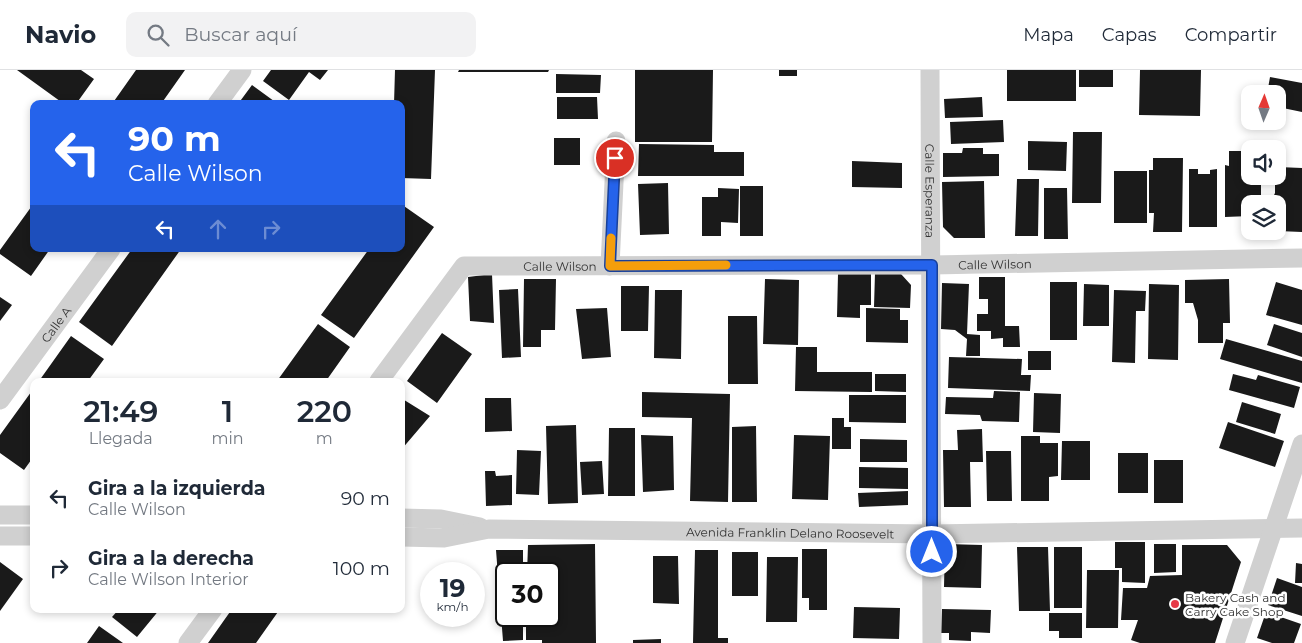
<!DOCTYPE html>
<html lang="es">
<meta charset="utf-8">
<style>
body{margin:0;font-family:Montserrat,sans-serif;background:#f2f2f3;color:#1f2937;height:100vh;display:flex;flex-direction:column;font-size:19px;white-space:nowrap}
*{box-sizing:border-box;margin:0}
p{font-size:16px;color:#747a83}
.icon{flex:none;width:28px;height:28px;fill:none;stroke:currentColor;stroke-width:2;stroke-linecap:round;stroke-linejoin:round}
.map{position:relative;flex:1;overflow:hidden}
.panel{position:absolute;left:30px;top:308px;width:375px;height:235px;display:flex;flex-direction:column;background:#fff;border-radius:10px;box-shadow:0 2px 8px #0003}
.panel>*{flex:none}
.hud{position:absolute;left:30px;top:30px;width:375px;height:152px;border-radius:10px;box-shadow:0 2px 8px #0003;background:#2563eb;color:#fff;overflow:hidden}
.needle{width:32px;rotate:2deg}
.buttons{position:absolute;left:1241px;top:15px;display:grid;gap:10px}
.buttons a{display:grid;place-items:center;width:45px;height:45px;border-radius:10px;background:#fff;box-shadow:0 2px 8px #0003;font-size:25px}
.speed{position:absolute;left:420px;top:492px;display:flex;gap:10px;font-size:25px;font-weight:700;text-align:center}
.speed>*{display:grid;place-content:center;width:65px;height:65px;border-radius:50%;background:#fff;box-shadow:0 2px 8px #0003;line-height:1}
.speed small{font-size:12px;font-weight:400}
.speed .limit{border:2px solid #111;border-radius:8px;background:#fff;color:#111}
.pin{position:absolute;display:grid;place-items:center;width:42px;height:42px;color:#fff;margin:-21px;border:2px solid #fff;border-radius:50%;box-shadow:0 1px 5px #0007}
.me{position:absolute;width:55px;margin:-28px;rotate:0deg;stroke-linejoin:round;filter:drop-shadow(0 0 4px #0008)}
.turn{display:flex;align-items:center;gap:18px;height:105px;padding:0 15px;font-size:22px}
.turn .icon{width:65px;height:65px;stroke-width:2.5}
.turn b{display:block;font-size:35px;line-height:42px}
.lanes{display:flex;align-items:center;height:48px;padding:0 15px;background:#0003;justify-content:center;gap:25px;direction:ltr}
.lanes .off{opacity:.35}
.eta{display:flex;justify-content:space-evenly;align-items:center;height:85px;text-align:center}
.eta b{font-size:30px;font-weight:600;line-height:35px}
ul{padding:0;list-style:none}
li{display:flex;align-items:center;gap:15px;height:70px;padding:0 15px}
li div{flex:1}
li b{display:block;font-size:19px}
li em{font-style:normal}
header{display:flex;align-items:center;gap:30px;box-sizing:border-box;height:70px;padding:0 25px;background:#fff;border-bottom:1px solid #e0e1e3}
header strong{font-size:24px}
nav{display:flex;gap:28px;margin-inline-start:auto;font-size:18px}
.search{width:350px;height:45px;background:#f2f2f3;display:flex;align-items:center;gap:12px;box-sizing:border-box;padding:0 18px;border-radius:10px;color:#747a83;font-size:19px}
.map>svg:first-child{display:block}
</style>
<header>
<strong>Navio</strong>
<div class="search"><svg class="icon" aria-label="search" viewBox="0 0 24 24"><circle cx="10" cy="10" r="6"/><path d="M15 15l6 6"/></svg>Buscar aquí</div>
<nav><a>Mapa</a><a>Capas</a><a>Compartir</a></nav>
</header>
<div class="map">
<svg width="1302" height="573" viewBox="0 0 1302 573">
<rect width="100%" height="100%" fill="#fff"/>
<path fill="#1a1a1a" d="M17,0H81L94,9L76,34H64Z
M136,0H185L161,34H112Z
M271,0H328L320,10L309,2L289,30L263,11Z
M395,0H435L431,109L401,108V34H394Z
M459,0H549L548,2H458Z
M635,0H713L712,72H635Z
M779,0H797V6H779Z
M1007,0H1076V31H1007Z
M1079,0H1113V17H1079Z
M1140,0H1201L1200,46L1139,45Z
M556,4L601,5L600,23H556Z
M1270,7L1302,13V42L1278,37V24H1267Z
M252,15L278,34H238Z
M557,27H597L598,49H557Z
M982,27L983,47L945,48L944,29Z
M1003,50L1004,72L951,74L950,52Z
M1073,62H1102L1101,133H1072Z
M554,68H580V95H554Z
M1028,71L1067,72L1066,101L1028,100Z
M639,74L714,75V82H744V106H638Z
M963,78H983V84H999V106L943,107V83H962Z
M1229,81H1250V106H1261V134H1250V146L1225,147V95L1229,96Z
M1153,88H1183L1182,162H1153L1154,143H1149V100H1153Z
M852,91L902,93V118L852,117Z
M1278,97L1302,98V162L1278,161V134H1270L1275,123V106H1278Z
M1189,99H1198V104H1210V100L1217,99V157H1189Z
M1114,101H1147V153H1114Z
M1017,109H1039L1038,166H1015Z
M984,111L985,168H954L943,157L942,112Z
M668,113L669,164L640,165L638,114Z
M740,116H763V166H740Z
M718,118L739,119L738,153L721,152V166H702V127H718Z
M1044,118H1067L1068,169H1044Z
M34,133V179H50L31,206L0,184V180Z
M401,134L434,157L354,268L321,245L369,179H401Z
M132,179H181L112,276L79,252Z
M875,203L901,204L911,215L910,238L874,237Z
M492,204L494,253L470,251L468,207Z
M838,204H871V235H860V248L837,247Z
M979,207H1005V256H1019L1020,277H1003V268L991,269V261H977V244H988V229H979Z
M524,209H556L555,260H541V277H523Z
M765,209L799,210L798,275L763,274Z
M1229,209L1230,253H1223V273H1198V250L1193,233H1185V210Z
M1050,212H1077V270H1050Z
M1276,212L1302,220V255L1266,245Z
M942,213L969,214L967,264L980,265V286H966L967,269L955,260L941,259Z
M1084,214L1109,215V256H1083Z
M1149,214L1179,215L1178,290L1148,289Z
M621,216H649L648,261H621Z
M518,219L521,287L502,288L499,220Z
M655,220H682L681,289L654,288Z
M1114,220L1146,221L1145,241H1136L1135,293L1112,292Z
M0,227L12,235L0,251Z
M607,238L611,287L582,289L576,239Z
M866,238L900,239V250H908V273L866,272Z
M728,246H757L758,314H728Z
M318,254L350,277L326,311H277Z
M1274,254L1302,263V287L1267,275Z
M442,263L472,284L437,333L407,311Z
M71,266L104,289L88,311H39Z
M1226,269L1302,291V313L1220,289Z
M796,277H817V302H872V322L795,321Z
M1028,281H1051V300H1028Z
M949,287L1022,289L1021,305H1031L1030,321L948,318Z
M875,304H906V322L875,321Z
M1233,304L1256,310L1258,305L1300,317L1294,338L1229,320Z
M34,318V386L24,400L0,383V365Z
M994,321L1020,322L1019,352L982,351L980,345L945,344L946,327L993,328Z
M642,322L730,324L728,432L690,431L692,348L642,347Z
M1034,323L1061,324L1060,363L1033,362Z
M849,325H906V353L849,352Z
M401,328L430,346L401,380Z
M485,328H511L512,361L485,362Z
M1242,332L1281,344L1275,364L1236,352Z
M832,348H844V357H851V379H832Z
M1228,352L1284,371L1275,397L1219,378Z
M576,355L578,433L548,434L546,356Z
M756,356L757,432H732V357Z
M609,358H635V426H608Z
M982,359L983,392H970L971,437H944L943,380H958L957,360Z
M641,365L673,366L674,420L643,422Z
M794,365L830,366L828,430L792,429Z
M1021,366H1040V373H1058V406L1049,407V431H1021Z
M860,369L907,370V392H860Z
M1062,371H1090V410H1061Z
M517,380L541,381L539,425L516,424Z
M986,381H1011L1012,431H987Z
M1118,383H1148V423H1118Z
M1154,390H1183V433H1154Z
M602,391L604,424L582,425L580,392Z
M859,397L908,398V419L859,418Z
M485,401H495L496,406L512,405V435L486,436Z
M908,421V435L859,437L858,423Z
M1115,472H1145V513L1122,512V498H1115Z
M595,474L596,573H542V570H526V546H549V504H527L528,475Z
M945,474L982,475L981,518L944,517Z
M1154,474H1176V502L1154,503Z
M1182,475H1227L1241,492L1215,573H1140L1131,570L1138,550H1121L1123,518H1147L1150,506L1182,505Z
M1017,477H1048L1050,541H1019Z
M1054,477H1082V538H1054Z
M802,479H827V540H809V528H802Z
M496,480H523V504H506V546H523V570L503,571Z
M695,480H718V568H728V573H693Z
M732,482H758V526H732Z
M653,486H678L679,534L653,533Z
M767,487H798L797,552H766Z
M0,492L23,509L0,541Z
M1296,493L1302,494V513H1295Z
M1087,500H1119L1118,558H1086Z
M1277,508L1302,517V546L1268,535Z
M854,537L900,538L899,569L853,568Z
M119,539H160L137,567L112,547Z
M232,539H280L256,573H208Z
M942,539L991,540L990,563L971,562V571L949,570V563H941Z
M1266,542L1301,554L1294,573H1272L1257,568Z
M1049,543H1082V568H1059V561H1049Z
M99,556L123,573H87Z
M661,569V573H633V570Z"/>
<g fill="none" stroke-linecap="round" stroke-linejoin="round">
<g stroke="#d0d0d0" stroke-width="19">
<path id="s1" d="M930,0L932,573"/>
<path d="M217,34L242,0"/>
<path d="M610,196L616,71"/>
<path id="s2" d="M379,311L464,196L932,195L1302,188"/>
<path id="s3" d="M0,330L111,179"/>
<path d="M0,445H34"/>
<path d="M401,448L441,449L480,457"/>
<path d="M0,466H34"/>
<path id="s4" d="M401,467L444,468L489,459L932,464L1302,458"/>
<path d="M188,573L213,539"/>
<path d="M1235,573L1302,374"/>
</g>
</g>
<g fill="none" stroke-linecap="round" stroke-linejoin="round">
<defs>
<path id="route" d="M615,88L610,196L932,195V482"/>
</defs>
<use href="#route" stroke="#184099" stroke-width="12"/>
<use href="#route" stroke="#2563eb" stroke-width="9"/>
<path stroke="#f59e0b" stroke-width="9" d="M611,168L610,196L726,195"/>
</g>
<circle fill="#e63946" stroke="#fff" stroke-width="2" cx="1175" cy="534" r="5"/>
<g text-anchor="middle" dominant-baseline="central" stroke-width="5" stroke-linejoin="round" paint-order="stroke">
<g font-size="12" fill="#333" stroke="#fff">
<text stroke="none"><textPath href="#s1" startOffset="121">Calle Esperanza</textPath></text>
<text stroke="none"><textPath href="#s2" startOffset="674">Calle Wilson</textPath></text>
<text stroke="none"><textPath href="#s2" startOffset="239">Calle Wilson</textPath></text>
<text stroke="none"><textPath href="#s3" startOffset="94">Calle A</textPath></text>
<text stroke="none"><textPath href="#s4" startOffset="390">Avenida Franklin Delano Roosevelt</textPath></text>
</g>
<g font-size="12" fill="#333" stroke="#fff" text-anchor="start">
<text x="1185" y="527">Bakery Cash and<tspan x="1185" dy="14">Carry Cake Shop</tspan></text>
</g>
</g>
</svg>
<div class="buttons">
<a><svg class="needle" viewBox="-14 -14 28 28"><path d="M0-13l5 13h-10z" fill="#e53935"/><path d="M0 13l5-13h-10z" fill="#747a83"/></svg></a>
<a><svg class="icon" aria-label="sound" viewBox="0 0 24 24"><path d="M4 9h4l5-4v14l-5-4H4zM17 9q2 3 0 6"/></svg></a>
<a><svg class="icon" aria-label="layers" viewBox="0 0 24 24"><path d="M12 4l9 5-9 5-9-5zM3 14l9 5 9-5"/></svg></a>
</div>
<div class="speed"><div>19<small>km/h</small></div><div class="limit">30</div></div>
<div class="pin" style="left:615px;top:88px;background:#d93025"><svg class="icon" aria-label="arrive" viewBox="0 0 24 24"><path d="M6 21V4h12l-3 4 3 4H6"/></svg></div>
<svg class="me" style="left:932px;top:482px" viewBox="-20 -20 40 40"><circle r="17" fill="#2563eb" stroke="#fff" stroke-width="3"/><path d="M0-11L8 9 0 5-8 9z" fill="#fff"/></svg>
<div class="hud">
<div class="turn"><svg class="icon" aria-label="left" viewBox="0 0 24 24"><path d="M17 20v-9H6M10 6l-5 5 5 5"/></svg><div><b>90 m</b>Calle Wilson</div></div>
<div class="lanes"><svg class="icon" aria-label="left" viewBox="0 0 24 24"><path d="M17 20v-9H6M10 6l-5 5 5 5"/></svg><svg class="icon off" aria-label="ahead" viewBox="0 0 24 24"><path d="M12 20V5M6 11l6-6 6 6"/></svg><svg class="icon off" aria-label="right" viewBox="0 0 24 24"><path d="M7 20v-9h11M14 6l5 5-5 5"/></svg></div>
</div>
<section class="panel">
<div class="eta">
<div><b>21:49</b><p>Llegada</p></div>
<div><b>1</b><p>min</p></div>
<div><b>220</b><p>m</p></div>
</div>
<ul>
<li><svg class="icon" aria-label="left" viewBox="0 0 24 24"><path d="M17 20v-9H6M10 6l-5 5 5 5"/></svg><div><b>Gira a la izquierda</b><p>Calle Wilson</p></div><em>90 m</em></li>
<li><svg class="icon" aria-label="right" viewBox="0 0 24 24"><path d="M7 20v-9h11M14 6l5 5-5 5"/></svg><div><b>Gira a la derecha</b><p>Calle Wilson Interior</p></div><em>100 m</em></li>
</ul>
</section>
</div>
